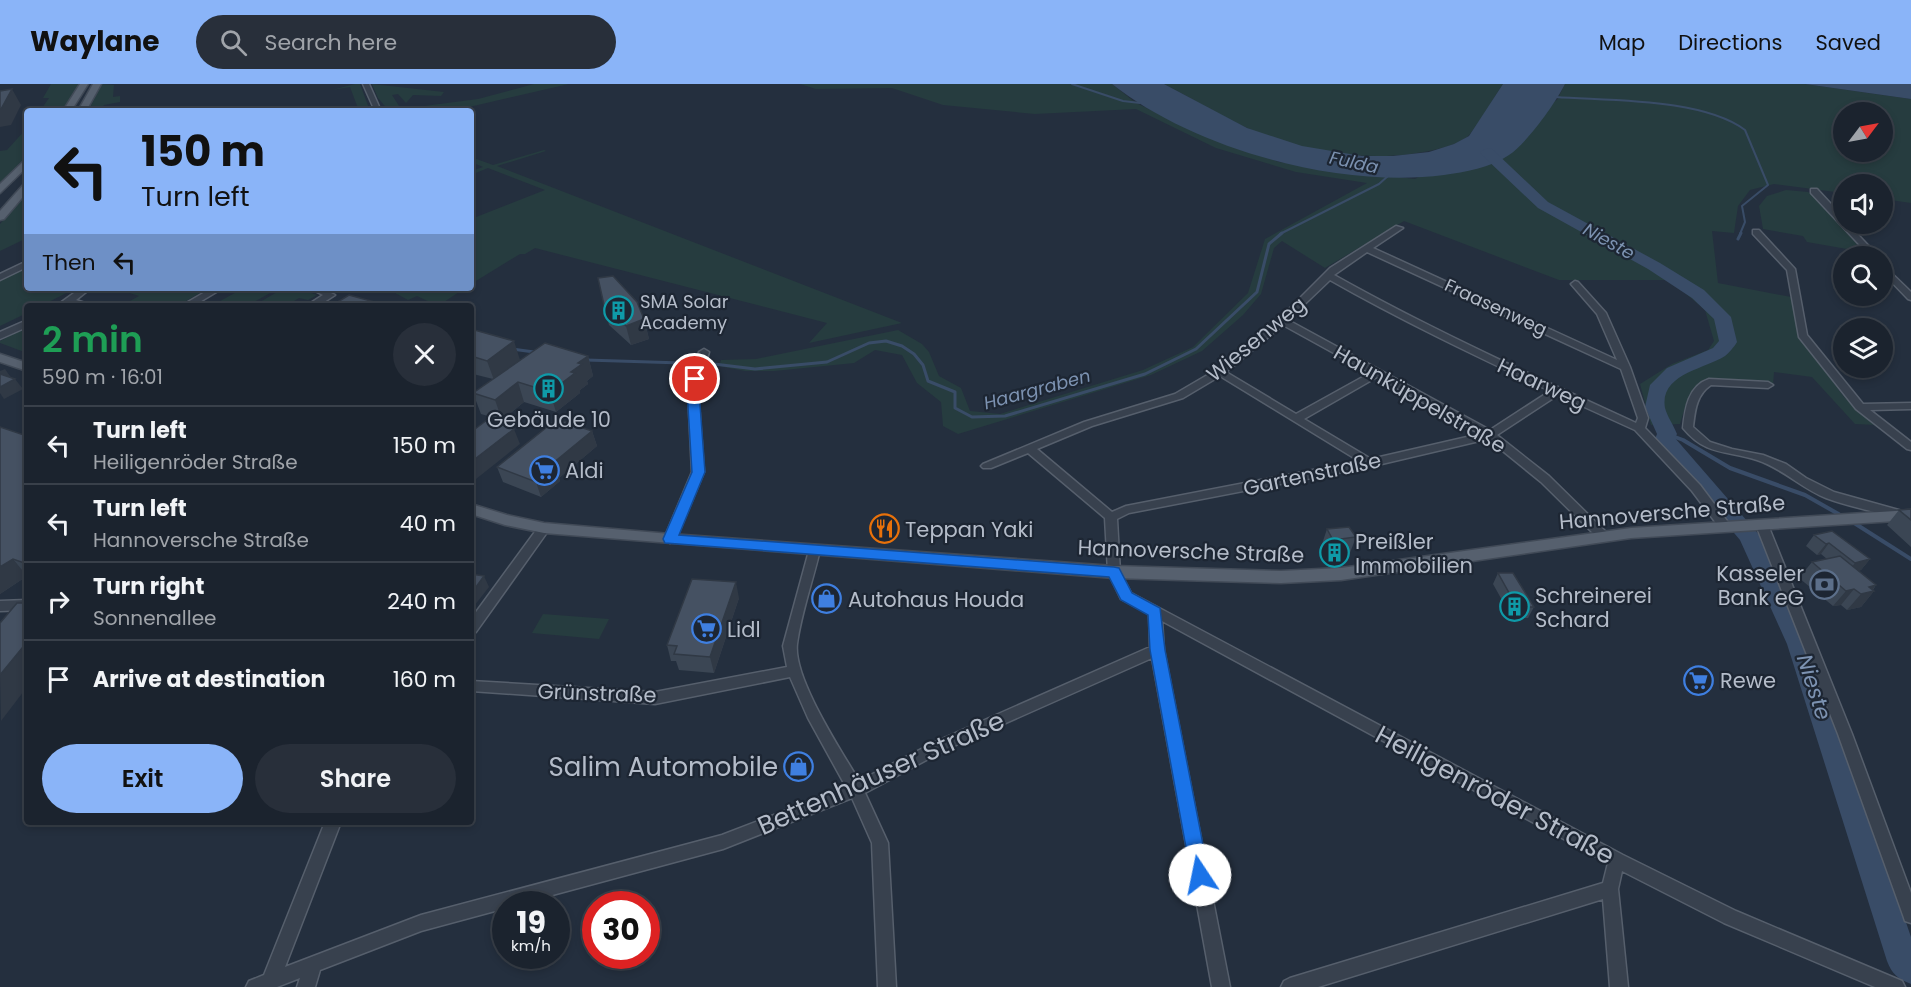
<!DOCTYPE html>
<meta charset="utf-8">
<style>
body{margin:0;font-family:Poppins,sans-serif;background:#282f3a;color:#f1f3f6;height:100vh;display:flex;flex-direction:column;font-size:22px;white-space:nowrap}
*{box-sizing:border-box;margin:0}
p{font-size:20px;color:#a0a4aa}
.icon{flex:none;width:33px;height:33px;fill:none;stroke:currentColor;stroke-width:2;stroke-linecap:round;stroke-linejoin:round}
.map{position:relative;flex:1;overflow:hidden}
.side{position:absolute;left:24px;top:219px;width:450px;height:522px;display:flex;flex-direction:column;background:#1b232e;border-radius:6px;box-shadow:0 3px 9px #0003,0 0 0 2px #39404a}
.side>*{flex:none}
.top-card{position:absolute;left:24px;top:24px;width:450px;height:183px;border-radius:6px;box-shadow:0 3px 9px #0003,0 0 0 2px #39404a;background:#8ab4f8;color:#111;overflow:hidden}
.needle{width:39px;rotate:58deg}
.fabs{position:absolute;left:1833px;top:18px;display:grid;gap:12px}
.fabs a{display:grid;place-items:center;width:60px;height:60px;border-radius:50%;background:#1b232e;box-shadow:0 3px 9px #0003,0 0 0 2px #39404a;font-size:30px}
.speed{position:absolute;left:492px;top:807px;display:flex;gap:12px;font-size:30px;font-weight:700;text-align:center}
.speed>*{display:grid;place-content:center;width:78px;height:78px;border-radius:50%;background:#1b232e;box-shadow:0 3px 9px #0003,0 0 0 2px #39404a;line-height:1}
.speed small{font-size:15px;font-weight:400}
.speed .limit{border:9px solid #d22;background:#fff;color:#111}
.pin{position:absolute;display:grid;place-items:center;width:51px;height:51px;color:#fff;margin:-26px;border:3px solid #fff;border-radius:50%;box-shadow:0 2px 6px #0007}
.me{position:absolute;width:66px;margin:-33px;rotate:349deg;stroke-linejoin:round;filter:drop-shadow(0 0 4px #0008)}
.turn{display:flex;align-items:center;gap:21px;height:126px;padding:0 18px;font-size:27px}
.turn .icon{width:78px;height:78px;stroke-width:2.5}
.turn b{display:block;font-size:42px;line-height:51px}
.then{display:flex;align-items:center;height:57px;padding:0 18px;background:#0003;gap:12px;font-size:22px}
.round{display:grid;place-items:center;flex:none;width:63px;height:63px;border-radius:32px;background:#282f3a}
.headline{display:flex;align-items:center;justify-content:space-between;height:102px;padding:0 18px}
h1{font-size:36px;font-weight:600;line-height:45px;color:#1e9e55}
.action{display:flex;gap:12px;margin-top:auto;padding:12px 18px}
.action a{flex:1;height:69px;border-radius:36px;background:#8ab4f8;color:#111;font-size:24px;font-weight:600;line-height:69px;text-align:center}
.action a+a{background:#282f3a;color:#f1f3f6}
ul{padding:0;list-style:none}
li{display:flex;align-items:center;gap:18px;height:78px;padding:0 18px;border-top:2px solid #39404a}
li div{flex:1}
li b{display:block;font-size:22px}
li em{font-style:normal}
header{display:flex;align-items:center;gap:36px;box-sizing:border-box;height:84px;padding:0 30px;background:#8ab4f8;color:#111}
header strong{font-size:28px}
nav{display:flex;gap:33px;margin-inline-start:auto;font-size:21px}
.search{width:420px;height:54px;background:#282f3a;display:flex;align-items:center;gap:15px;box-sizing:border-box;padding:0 21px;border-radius:33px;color:#a0a4aa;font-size:22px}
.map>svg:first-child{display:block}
</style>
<header>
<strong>Waylane</strong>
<div class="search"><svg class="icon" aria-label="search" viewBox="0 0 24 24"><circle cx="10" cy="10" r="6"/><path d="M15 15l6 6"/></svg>Search here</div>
<nav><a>Map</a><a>Directions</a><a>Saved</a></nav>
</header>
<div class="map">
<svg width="1911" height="903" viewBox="0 0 1911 903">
<rect width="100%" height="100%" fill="#242f3e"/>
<path fill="#263c3f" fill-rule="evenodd" d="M51,0H79L63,27H40L49,14H43Z
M102,0L114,1L113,13L120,12V18L104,21L100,27H88Z
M355,0H360L370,27H359L350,3L332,6Z
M372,0L444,8L441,12L413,11L406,19L398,10L392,11L401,25L478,15L534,0H569L452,27L451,24L425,27H389L378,14Z
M800,0H1112L1136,19L1213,55L1279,78L1415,95L1557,16L1565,0H1805L1911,15V119L1883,115L1882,100H1844L1843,109L1774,100L1750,106L1738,122L1734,149L1712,147L1718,199L1791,213L1798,250L1844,313L1876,341L1855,340L1812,293L1774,288L1773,301L1707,295C1689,305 1686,321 1680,340L1651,341L1640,300L1672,280L1708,266L1714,257L1705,226L1670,196H1559L1404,137L1325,184L1282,157L1274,164L1261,210L1243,231L1202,267L1151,291L958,350L943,342L941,318L917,299L902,271L875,266L854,279L774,287H745L719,282L721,276L756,275L898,246L922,260L929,268L939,292L961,304L970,327L1000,330L1143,286L1193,263L1248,209L1265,155L1367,99L1296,88L1216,64L1136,25L1035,30L943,21L892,4L816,5ZM1844,28H1882V68H1844Z
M1164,0H1503C1496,10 1474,48 1467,53C1451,64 1429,67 1411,70C1357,77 1294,66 1245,43C1218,30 1191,14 1164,0Z
M27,44V71L0,101V67L7,66Z
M544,66L546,67L497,82L902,239L809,259L827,239L535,164L525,170H520L471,200V135L545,106L488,84L471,91V87L483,83L471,78V73L493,81Z
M1786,106L1808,108L1813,111L1864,168L1807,158L1803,152L1763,145L1759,122L1767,112Z
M27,109V154L0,167V140Z
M27,183V204H76L41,222H27V229L0,242V197Z
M114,204H209L177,222H121L139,212Z
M244,204H279L247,222H211Z
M284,204H297L317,211L308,216L299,214L286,222H253Z
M386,204H465L438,222L417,212L408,216Z
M27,243V269L0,259V257Z
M543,530L609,535L599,555L532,549Z"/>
<path fill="#394c67" d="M1112,0H1164L1247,44L1302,62L1362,72H1393L1429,68L1454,60L1469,52L1503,0H1565C1555,20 1527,59 1509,71C1490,84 1465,88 1444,91C1340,105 1194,65 1112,0Z
M1805,0H1911V15Z"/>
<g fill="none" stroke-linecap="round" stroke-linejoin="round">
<path stroke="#394c67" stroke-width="2" d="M1072,0L1123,17L1140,19
M1556,13C1609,17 1702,14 1745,46L1768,101L1742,122L1745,138L1740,150
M1280,150L1379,100L1388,92"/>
<path stroke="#394c67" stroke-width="3" d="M1738,155L1741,149
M512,265L534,268
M586,276L714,280L755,285L827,278L869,259L886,257L902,262L914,270L923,281L928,297L955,308V324L972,333L1005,332L1145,290L1196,265L1257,208L1269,160L1282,149"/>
<path stroke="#394c67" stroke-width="4" d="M1667,350L1683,356L1730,384L1805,411L1842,432
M1851,437L1911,475"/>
<path fill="#394c67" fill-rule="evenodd" d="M1487,64L1492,65L1548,118L1660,179L1704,206L1731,233L1737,258C1734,263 1729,269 1725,272C1705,285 1659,290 1665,324C1667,332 1674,342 1677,350L1675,354L1761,453L1811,560L1911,853V900C1898,895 1892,890 1887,877L1787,560L1740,456L1658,359L1655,355L1657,350L1645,323L1650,301L1667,284L1713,264L1719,257L1714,235L1692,214L1648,185L1538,124L1482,71L1480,68Z"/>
<defs>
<path id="minor" d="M363,0H369L381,27H375Z
M1811,105H1817L1844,134V140H1848L1878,172H1870L1811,109Z
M1396,142L1403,144L1373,164L1617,276L1597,230L1571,200L1575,197L1578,198L1606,229L1630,283L1648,334L1645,344L1700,401L1730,441L1732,444L1730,447H1722L1692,407L1635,346L1558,311L1497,351L1549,392L1607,449L1609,452L1607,455H1599L1541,398L1488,355L1369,383L1129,429L1117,435L1120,488L1131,509L1623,771L1736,827L1902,897L1905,903H1875L1724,839L1622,787L1618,805L1628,903H1610L1603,815L1318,903H1281L1284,897L1290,894L1603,799L1608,779L1162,537L1164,566L1230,903H1212L1152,574L945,666L865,709L888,759L896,903H878L872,759L852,714L723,765L519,820H506V824L421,847L320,886L315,903H297L300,894L277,903H246L249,897L264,891L325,738H341L285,883L421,831L722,751L846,703L808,634L790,593L655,620L471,607V597L655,608L787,583L783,562L810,463H818L820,466C813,496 801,530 797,560C793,594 841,666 859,697L935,658L1150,563L1149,530L1121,515L1108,488L1105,434L1028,369L991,384H983L981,382L983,380L1084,338L1175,310L1216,286L1279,235L1330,184ZM1367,168L1621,285L1638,334L1636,339C1534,292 1432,246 1334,191ZM1330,196C1402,237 1476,272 1550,307L1490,346L1288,236ZM1283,241L1370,289L1296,330L1226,288ZM1220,292L1359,377L1126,422L1112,428L1037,365L1092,342L1183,314ZM1377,293L1480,350L1371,375L1304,335Z
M1753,146H1759L1795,185L1807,251L1863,320L1911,319V325L1870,326L1911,358V366L1907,365L1856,325L1799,253L1787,186L1753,150Z
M27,177V183L0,196V190Z
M1882,180L1911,208V216L1908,215L1882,188Z
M81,204H91L76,216L94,222L70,220L67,222H56Z
M212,204H223L193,222H181Z
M309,204H321L335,211L318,222H306L323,211Z
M27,236V243L0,255V248Z
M704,265L709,268L698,307L704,388L676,455L670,459L664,455L692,388L688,307L699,268Z
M1709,295L1768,298L1773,301L1768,304L1711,301C1696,311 1695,327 1693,343L1710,358L1732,365L1763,371L1786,380L1806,394L1834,408L1906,428L1908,431L1906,434L1902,435C1877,428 1850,423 1826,414C1801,404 1782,384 1757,376C1726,366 1706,372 1683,344C1685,325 1688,302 1709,295Z
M1762,437L1768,441L1852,650L1911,809V839L1905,837L1903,831L1838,650L1756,441Z
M544,440L548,441L550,444L548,447L476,548L471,550V535L540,441Z
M27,516V526L0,527V517Z"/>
<path id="major" d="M80,0H88L71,27H63Z
M93,0H101L86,27H78Z
M27,74V83L0,109V100Z
M27,99V108L4,135L0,136V127L24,100Z
M0,270L27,279V287L0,278Z
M471,420L507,431L544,439L670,450L1114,482L1281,487L1341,484L1631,444L1911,426V436L1631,454L1341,496L1281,499L1114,494L544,449L505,441L471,430Z"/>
</defs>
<use href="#minor" stroke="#565f6c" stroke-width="3"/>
<use href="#major" stroke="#414a57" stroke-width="3"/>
<use href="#minor" fill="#38414e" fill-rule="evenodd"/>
<use href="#major" fill="#56606e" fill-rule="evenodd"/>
</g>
<path fill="#3b4654" d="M604,221L644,235L649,255L631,261L609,241Z
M471,245L520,276L505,287L588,272L593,292L587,297L588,300L580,306V309L556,328L524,318L502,336L481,330L473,309L493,295L473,290L471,291Z
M592,347L597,362L559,394L560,397L541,413L503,398L497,383Z
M27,352V492L0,510Z
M1911,425V463L1887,441L1899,426Z
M1327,445L1356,453L1348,474L1326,477L1320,466Z
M1814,451L1870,475L1861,486L1858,487L1876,501L1873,506L1874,507L1861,523L1847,526L1841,521L1833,522L1799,494L1812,478L1827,475L1821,470L1817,471L1806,462Z
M1498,489L1534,523L1528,534H1512L1493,500Z
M739,514L714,589L679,586L676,577H671L667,561Z"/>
<path fill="#303945" d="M12,5L21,21L11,41L0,43V25Z
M644,235L649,255L631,261L626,242Z
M514,257L520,276L494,296L487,277Z
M588,272L593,292L587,297L588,300L580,306V309L556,328L550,308L571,288L578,279Z
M5,285L12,295L0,292V287Z
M15,295L23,305L4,315L0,309V303Z
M518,298L524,318L502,336L495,316Z
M514,345L520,360L471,399V378Z
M592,347L597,362L559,394L560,397L541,413L536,398L552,380Z
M1829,459L1821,470L1817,471L1826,460Z
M13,475L27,492L0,510V483Z
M1870,475L1861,486L1846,490L1855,479Z
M484,492L489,503L471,526V510Z
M736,498L739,514L714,589L710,573Z
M1876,501L1871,508L1874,507L1861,523L1847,526L1861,510L1869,503Z
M1854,505L1841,521L1833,522L1846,507Z
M27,558V603L1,637L0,591Z"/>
<path fill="#455162" stroke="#303945" stroke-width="1.5" d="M12,5L1,25H0V7Z
M613,192L637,218L644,235L626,242L604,221L598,194Z
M349,211L389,222H331Z
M471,245L514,257L487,277L471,272Z
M545,259L588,272L578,279L582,280L571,288L575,289L550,308L518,298L495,316L473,309Z
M0,290L15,295L0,303Z
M557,335L592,347L552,380L555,382L536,398L497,383Z
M487,336L514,345L471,378V348Z
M0,343L27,352V480L13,475L0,483Z
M1911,425V436L1899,426Z
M1349,443L1356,453L1333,456L1327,445Z
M1832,447L1870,475L1855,479L1829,459L1826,460L1814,451Z
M1840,472L1876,501L1869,503L1874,507L1861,510L1854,505L1846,507L1812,478Z
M1498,489H1513L1534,523H1517Z
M471,490L484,492L471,510Z
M692,495L736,498L710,573L674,570L677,562L667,561Z
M17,519H27V558L0,591V539Z"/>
<path fill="#1a73e8" stroke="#114b97" stroke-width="1.5" d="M695,292L701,295L699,307L705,388L679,451L1114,483L1119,484L1132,509L1160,524L1165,566L1209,791L1206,797L1200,799L1193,797L1191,791L1150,566L1148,531L1121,516L1109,493L665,459L663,455L692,388L687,307L690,295Z"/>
<defs>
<symbol id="building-ring" viewBox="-11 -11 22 22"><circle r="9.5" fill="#1d2633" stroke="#0f9aa8" stroke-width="1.5"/><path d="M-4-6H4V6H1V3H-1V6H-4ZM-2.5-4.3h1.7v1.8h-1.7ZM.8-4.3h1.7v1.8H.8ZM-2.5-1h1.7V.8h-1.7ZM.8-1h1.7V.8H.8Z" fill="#0f9aa8"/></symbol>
<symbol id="supermarket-ring" viewBox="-11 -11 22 22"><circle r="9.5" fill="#1d2633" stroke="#3f7fe0" stroke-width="1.5"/><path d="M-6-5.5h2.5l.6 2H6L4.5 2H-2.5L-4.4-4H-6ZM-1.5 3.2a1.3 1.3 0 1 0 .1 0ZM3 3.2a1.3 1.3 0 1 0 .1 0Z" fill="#3f7fe0"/></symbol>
<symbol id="restaurant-ring" viewBox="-11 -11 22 22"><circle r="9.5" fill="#1d2633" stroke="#e8710a" stroke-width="1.5"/><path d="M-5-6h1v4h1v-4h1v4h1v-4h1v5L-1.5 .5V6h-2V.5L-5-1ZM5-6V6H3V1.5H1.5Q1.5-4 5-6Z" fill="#e8710a"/></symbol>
<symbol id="bank-ring" viewBox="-11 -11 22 22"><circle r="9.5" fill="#1d2633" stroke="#5c6f8a" stroke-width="1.5"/><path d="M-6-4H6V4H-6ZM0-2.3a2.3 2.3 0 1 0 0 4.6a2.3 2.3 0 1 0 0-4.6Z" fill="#5c6f8a"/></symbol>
<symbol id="shop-ring" viewBox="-11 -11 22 22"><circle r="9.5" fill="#1d2633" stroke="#3f7fe0" stroke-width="1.5"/><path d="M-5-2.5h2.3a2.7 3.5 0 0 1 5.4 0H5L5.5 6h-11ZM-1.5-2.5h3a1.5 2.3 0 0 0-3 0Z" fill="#3f7fe0"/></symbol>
</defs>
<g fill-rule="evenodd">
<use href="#building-ring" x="602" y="210" width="33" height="33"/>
<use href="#building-ring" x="532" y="288" width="33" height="33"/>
<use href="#supermarket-ring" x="528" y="370" width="33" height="33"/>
<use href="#restaurant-ring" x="868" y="428" width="33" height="33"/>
<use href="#building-ring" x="1318" y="452" width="33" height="33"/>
<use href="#bank-ring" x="1808" y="484" width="33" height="33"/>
<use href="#shop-ring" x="810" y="498" width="33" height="33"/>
<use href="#building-ring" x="1498" y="506" width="33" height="33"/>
<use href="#supermarket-ring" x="690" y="528" width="33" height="33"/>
<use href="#supermarket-ring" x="1682" y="580" width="33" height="33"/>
<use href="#shop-ring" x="782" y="666" width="33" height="33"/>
</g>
<g text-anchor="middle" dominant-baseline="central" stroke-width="4.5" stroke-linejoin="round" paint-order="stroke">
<g font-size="18" font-style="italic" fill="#7c92b1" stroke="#1d2633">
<text transform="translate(1354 78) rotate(12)">Fulda</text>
<text transform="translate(1609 157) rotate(29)">Nieste</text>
<text transform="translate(1037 305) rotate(-15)">Haargraben</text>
</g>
<g font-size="18" fill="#b4bcc9" stroke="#1d2633" text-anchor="start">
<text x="640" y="217">SMA Solar<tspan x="640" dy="21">Academy</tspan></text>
</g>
<g font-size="18" fill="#b4bcc9" stroke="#1d2633">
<text transform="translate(1496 223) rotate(25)">Fraasenweg</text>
</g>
<g font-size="21" fill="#b4bcc9" stroke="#1d2633">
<text transform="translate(1256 255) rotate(-39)">Wiesenweg</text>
<text transform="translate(1542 300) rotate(25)">Haarweg</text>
<text transform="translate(1420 315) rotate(30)">Haunküppelstraße</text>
<text transform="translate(1312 390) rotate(-12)">Gartenstraße</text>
<text transform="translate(1672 428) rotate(-5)">Hannoversche Straße</text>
<text transform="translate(1191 467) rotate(2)">Hannoversche Straße</text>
<text transform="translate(597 609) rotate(2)">Grünstraße</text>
</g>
<g font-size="21" fill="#b4bcc9" stroke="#1d2633" text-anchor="start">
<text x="549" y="335" text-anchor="middle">Gebäude 10</text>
<text x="565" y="386">Aldi</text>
<text x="905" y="445">Teppan Yaki</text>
<text x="1355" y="457">Preißler<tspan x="1355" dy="24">Immobilien</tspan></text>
<text x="1804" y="489" text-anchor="end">Kasseler<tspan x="1804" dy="24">Bank eG</tspan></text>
<text x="1535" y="511">Schreinerei<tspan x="1535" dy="24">Schard</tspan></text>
<text x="848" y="515">Autohaus Houda</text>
<text x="727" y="545">Lidl</text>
<text x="1720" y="596">Rewe</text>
</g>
<g font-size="22" font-style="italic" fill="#7c92b1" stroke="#1d2633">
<text transform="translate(1814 603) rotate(72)">Nieste</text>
</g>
<g font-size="26" fill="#b4bcc9" stroke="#1d2633" text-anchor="end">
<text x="778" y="683">Salim Automobile</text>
</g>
<g font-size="26" fill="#b4bcc9" stroke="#1d2633">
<text transform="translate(881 689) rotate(-24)">Bettenhäuser Straße</text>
<text transform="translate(1495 711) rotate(28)">Heiligenröder Straße</text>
</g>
</g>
</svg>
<div class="fabs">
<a><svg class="needle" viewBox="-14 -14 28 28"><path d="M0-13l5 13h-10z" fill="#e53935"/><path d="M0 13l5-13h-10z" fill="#a0a4aa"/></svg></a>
<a><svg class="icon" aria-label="sound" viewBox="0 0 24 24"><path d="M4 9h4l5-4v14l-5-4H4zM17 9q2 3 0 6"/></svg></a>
<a><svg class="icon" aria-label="search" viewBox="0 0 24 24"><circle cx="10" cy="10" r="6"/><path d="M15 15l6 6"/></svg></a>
<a><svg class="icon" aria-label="layers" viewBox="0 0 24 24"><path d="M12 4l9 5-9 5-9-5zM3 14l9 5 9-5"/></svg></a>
</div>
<div class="speed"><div>19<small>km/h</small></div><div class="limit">30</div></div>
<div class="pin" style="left:695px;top:295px;background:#d93025"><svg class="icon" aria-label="arrive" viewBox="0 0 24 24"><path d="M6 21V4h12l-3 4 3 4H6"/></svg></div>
<svg class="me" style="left:1200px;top:791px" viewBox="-20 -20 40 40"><circle r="19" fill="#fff"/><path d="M0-13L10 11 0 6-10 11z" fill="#1a73e8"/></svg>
<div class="top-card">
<div class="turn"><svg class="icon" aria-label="left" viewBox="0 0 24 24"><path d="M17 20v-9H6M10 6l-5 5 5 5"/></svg><div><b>150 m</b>Turn left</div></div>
<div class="then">Then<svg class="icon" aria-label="left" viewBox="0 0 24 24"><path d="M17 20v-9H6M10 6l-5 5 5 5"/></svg></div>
</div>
<section class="side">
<div class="headline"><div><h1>2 min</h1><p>590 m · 16:01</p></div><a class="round"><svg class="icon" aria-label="close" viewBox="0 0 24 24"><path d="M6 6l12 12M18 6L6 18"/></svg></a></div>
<ul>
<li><svg class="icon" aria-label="left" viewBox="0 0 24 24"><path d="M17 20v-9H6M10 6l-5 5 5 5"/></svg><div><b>Turn left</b><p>Heiligenröder Straße</p></div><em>150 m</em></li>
<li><svg class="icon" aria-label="left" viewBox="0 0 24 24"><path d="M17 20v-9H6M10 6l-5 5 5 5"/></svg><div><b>Turn left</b><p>Hannoversche Straße</p></div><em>40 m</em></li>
<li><svg class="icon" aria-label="right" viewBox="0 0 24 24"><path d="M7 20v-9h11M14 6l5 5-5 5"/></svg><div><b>Turn right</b><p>Sonnenallee</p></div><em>240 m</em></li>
<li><svg class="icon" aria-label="arrive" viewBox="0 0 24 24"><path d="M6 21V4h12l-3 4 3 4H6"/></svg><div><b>Arrive at destination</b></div><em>160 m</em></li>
</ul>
<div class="action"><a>Exit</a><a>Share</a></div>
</section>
</div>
